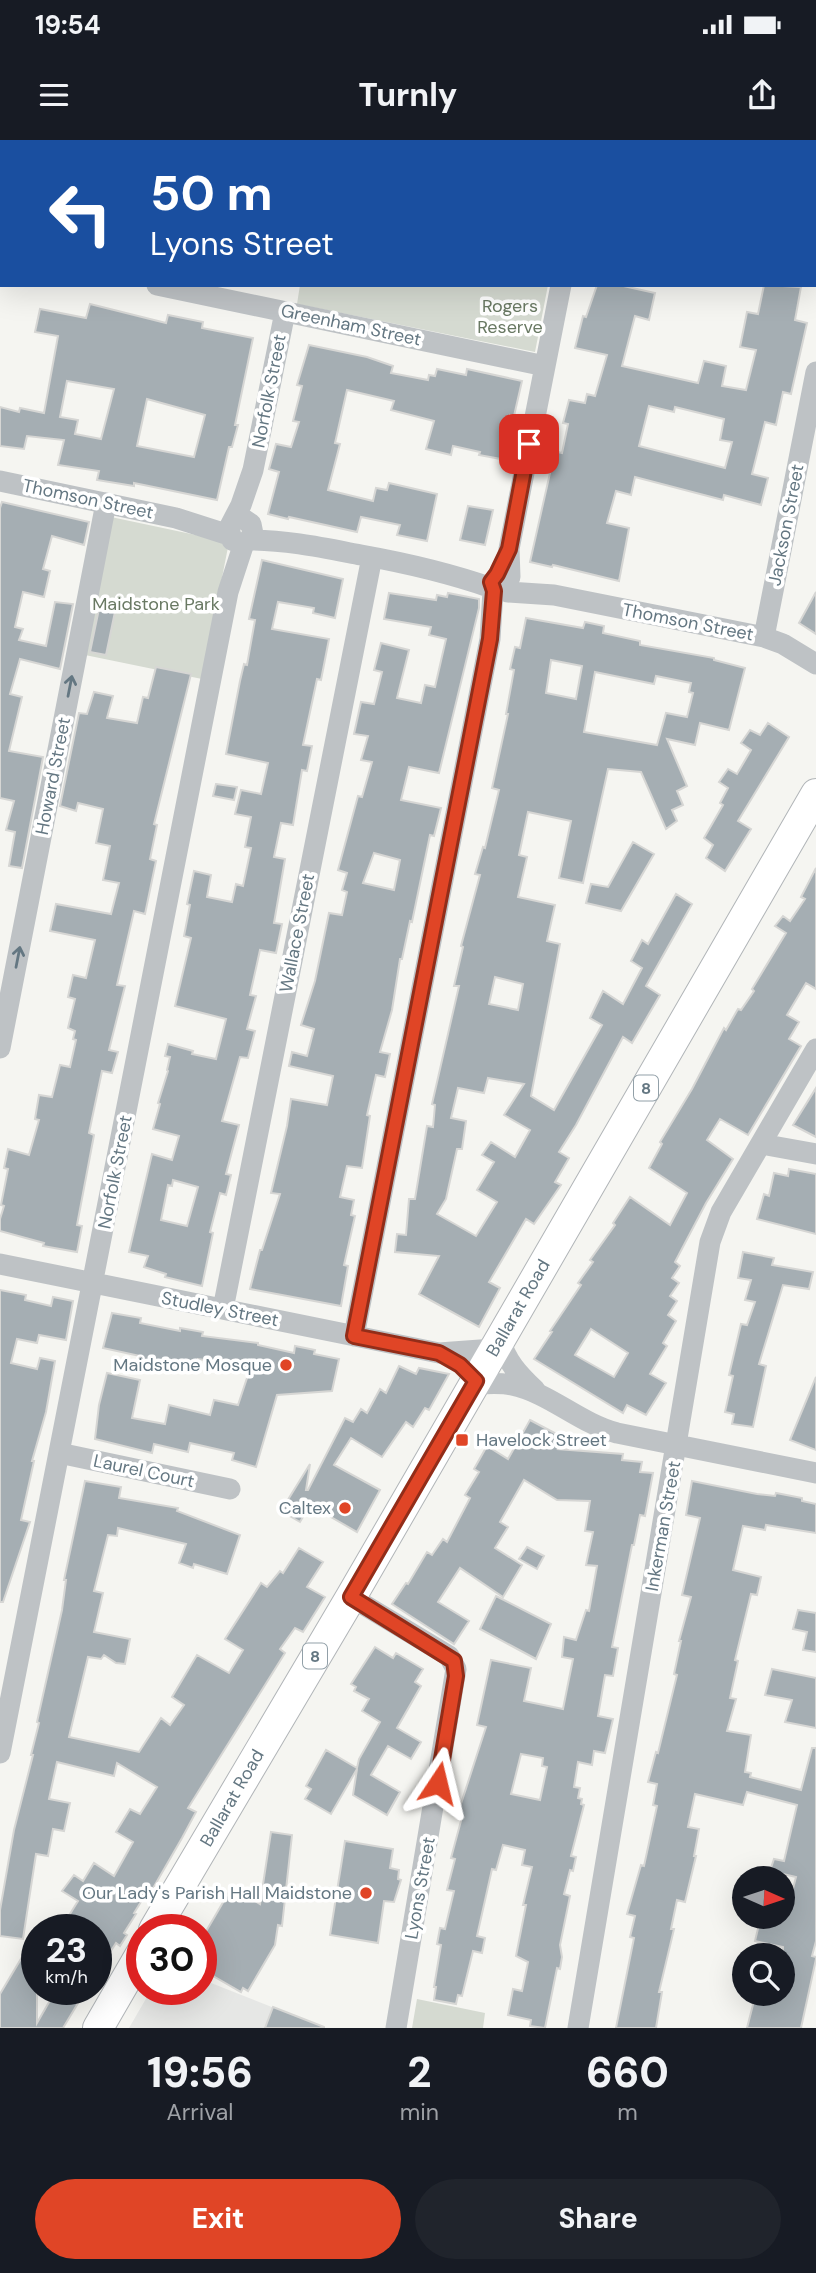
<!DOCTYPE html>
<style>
body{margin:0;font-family:"DM Sans",sans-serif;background:#20242c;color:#f1f3f6;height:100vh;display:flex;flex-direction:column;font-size:26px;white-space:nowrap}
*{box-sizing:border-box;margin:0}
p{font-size:23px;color:#9ea1a6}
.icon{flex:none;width:38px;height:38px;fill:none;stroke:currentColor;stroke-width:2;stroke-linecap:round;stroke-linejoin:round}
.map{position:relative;height:1888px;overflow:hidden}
.drawer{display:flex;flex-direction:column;background:#171b24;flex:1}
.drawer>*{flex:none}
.banner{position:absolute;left:0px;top:0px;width:817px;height:147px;box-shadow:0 7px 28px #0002;background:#1a4fa0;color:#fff;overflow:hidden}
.needle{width:46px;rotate:93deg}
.fabs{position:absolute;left:732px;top:1726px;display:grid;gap:14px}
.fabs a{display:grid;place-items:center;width:63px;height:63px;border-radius:50%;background:#171b24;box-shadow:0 7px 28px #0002;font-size:35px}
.speed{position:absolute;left:21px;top:1774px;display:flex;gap:14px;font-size:35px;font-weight:700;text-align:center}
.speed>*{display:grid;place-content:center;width:91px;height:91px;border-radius:50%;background:#171b24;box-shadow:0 7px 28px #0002;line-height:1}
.speed small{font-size:18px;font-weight:400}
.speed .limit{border:10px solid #d22;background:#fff;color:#111}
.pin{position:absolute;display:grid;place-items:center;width:60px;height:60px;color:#fff;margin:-30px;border-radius:14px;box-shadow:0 4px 10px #0006}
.me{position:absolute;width:77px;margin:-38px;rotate:10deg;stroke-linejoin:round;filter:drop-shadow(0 0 5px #0008)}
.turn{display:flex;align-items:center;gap:24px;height:147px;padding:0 35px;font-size:32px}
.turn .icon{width:91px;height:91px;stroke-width:2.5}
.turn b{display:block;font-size:49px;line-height:60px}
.eta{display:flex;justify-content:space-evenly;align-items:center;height:119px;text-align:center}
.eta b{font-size:42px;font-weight:800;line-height:49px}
.action{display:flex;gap:14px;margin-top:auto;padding:14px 35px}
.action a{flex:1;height:80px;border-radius:42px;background:#e04526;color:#fff;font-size:28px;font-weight:800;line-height:80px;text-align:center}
.action a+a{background:#20242c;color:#f1f3f6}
.status{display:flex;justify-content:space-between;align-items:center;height:49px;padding:0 35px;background:#171b24;direction:ltr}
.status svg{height:19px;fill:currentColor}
header{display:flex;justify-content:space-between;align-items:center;height:91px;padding:0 35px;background:#171b24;font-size:32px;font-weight:800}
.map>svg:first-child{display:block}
</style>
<div class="status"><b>19:54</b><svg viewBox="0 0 49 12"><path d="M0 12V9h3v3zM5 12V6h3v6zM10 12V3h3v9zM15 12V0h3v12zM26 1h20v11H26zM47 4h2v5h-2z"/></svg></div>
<header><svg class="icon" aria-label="menu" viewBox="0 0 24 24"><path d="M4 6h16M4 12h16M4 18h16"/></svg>Turnly<svg class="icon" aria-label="share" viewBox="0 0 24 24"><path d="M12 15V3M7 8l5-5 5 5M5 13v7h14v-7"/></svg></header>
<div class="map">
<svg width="816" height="1888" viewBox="0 0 816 1888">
<rect width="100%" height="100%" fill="#f5f5f1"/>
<path fill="#e6e7e5" d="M201,1839L325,1888H129L151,1850H201Z"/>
<path fill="#d5dad1" d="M300,145H548L535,212L297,164Z
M111,377L229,402L202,539L85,515Z
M417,1859L485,1873L483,1888H412Z"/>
<path fill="#a5aeb3" stroke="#d6d6d4" stroke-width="2" fill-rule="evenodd" d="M597,145H619L655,153L649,180L635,176L622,226L698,243L704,221L726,226L722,246L746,250L756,210L740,207L747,172L758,174L764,145L801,147L795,180L807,183L791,254L783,252L776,285L765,282L752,334L768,338L761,365L724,355L723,360L635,337L631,355L616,351L607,383L629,388L619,441L553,425L552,427L530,422L550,333L545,332L549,310L562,313L568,284L563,283L569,260L585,263L587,254L595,256L607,215L575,208L583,176L586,177ZM649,266L674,272L675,267L724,279L720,300L732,302L725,328L639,306Z
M90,164L166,183L168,175L203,182L202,188L253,198L235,285H238L232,307H229L217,360L134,343V346L97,340L99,331L58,325L64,300L27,296L24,309L0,306V267L19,272L20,268L44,273L58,196L35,192L40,169L86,178ZM67,241L114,249L101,299L75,294L78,280L60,277ZM147,259L205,275L194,317L137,306Z
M309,205L367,217L393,226L391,233L428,240L429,235L435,236L437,229L466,235L467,229L522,241L514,276L510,275L501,319L479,315L480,312L453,306L451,315L426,309L434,281L391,270L394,261L347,250L335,303L340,304L328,350L373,361L376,348L387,350L389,343L437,354L427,401L397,395L400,385L361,377L357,392L289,377L288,379L268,374L279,332L269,329L276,304L291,307L299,282L293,281L302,246L297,245Z
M2,362L89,382L84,405L52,396L43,429L50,431L44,457L23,452L15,487L23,489L19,500L46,506L55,462L73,464L60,529L20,519L10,554L22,557L9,611L43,617L22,728L9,726L15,692L6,690L14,661L0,658V368Z
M468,366L493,370L485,405L460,400Z
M262,420L343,439L335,478L313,473L314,468L278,462L272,489L329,499L321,540L317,539L303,605L312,606L307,631L302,630L293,685L281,683L274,717L285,719L274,783L282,784L276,813L260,810L250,855L256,856L247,889L255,891L248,918L240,917L222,981L239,985L226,1034L231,1035L226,1055L220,1053L210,1092L213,1093L202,1146L165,1137L166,1134L144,1127L148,1116L129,1112L152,1014L172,1020L179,996L153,989L160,964L158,963L168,931L167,930L170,917L165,916L168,904L193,911L192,914L216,919L226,879L175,866L191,798L184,796L190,765L187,764L194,731L211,735L207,757L232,762L236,744L243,746L251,708L245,707L251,677L235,674L241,650L261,654L268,623L226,614L240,541L244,524L247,525L255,480L249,479ZM173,1040L198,1047L187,1086L161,1080L168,1045L172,1046Z
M816,452V494L799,483Z
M389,453L436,460L437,455L447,457L448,453L479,459V468L439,633L409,627L401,660L441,668L434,696L430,695L412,782L410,781L402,819H400L392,870L380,912L390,914L385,937L376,935L367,975L370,976L362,1028L347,1026L340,1057L354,1060L351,1075L355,1076L344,1125L348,1126L341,1166L250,1149L260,1110H262L280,1054L271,1053L287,986L291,959L327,965L333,936L289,926L292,912L307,916L314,889L301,885L315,841L329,773L342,775L347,752L342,750L347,733L338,730L358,656L362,657L372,622L361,620L368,596L354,594L361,562L374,564L382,532L374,530L381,503L409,510L397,558L421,563L425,545L435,547L446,499L429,495L431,487L384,479ZM374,713L400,720L394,750L363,743Z
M100,464L116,467L106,515L90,512Z
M526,478L583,488L585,482L604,486L603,493L640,501V505L714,518V520L745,528L729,590L700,583L695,605L667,599L687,646L677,651L683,665L672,670L677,681L666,689L641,632L608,629L583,743L559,738L571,681L528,672L519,715L527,717L518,757L555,765L547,801L560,804L531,956L554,970L602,885L590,878L603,851L623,864L642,828L631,821L642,800L648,804L676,754L692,764L646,846L660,855L632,903L623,897L576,985L559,1012L569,1018L555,1042L561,1045L534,1084L526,1079L489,1142L500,1148L479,1187L419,1154L439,1116L395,1112L397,1094L406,1095L409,1059H415L427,986L433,987L435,965L432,964L459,846H454L463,807L461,806L480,735L475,734L483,707L485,708L499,650L492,648L508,574H506L514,530L510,529L515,507L520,508ZM551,520L582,526L576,559L546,553ZM595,532L654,544L656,536L691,543L689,552L693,553L687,577L666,573L657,605L584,592ZM495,837L523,844L518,870L489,864ZM488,938L524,944L504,975L530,990L515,1017L491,1002L482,1015L494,1022L477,1050L497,1062L476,1096L437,1074L446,1059L457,1009H462L466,981L451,978L458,948L484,953Z
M156,527L191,534L154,684L157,685L150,719L156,721L145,774L134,771L117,845L125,846L109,910L118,912L112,933L102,931L89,993L94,995L77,1085L82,1086L77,1112L43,1106L44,1103L0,1091V1079L4,1066L1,1065L8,1029L4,1028L8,1009L29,1015L39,980L35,979L39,955L52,957L60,925L70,927L76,900L73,899L75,891L68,888L75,859L68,857L73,835L86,838L95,800L50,791L56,764L111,774L119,743L103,740L110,706L96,703L103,669L78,663L76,671L60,666L79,573L87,574L94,552L113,556L107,578L137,583L143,557L148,558Z
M768,583L789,597L738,681L751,689L725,731L706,718L713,705L704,698L723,665L720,663L728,648L719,642L728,629L737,634L751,610L741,603L750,590L760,595Z
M216,644L237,647L234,660L213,656Z
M633,702L654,714L621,771L586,763L591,744L608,747Z
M816,728V849L806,843L787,875L799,882L789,899L801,906L748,995L720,979L707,1000L733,1019L706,1063L675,1122L680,1126L672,1138L679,1143L670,1156L677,1161L668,1175L676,1181L663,1203L667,1206L650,1234L666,1243L646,1275L627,1265L623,1273L534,1219L552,1192L550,1191L581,1145L578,1143L593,1122L590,1120L615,1085L613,1083L630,1057L670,1085L687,1053L649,1028L662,1004L660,1002L692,949L724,888L726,890L738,869L741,870L754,851L752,849L786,793L775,786L783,776L790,781L805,759L801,757ZM591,1189L628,1213L614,1237L575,1215Z
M816,948V997L793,985Z
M789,1029L816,1034V1094L757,1079L764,1054L769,1056L774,1033L788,1036Z
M743,1112L774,1118L772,1125L813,1132L809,1149L783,1145L759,1224L766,1226L753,1287L732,1284L734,1274L725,1272L733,1236L729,1235L741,1184L747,1185L755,1162L745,1160L751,1140L738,1138Z
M0,1150L26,1155L25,1160L51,1166L53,1157L73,1161L66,1200L39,1195L37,1203L17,1199L11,1223L37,1229L40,1218L55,1221L46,1272L32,1321H34L21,1380L30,1382L3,1462H0Z
M112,1173L141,1178L140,1183L180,1191V1188L203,1192L202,1196L258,1203V1205L294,1213L295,1206L315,1210L314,1214L339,1219L332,1251L277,1255L256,1327L232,1320L234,1313L190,1303L188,1312L154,1304L152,1313L95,1299L99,1265L107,1233L140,1240L132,1278L165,1284L169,1265L210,1275L214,1260L238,1265L249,1232L220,1227L222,1222L198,1219L196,1230L168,1224L167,1228L139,1221L140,1216L103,1208Z
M399,1226L416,1234L419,1228L449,1234L429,1270L425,1268L413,1287L406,1282L382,1317L351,1298L334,1325L380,1350L357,1392L310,1365L300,1382L281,1371L310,1324L306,1350H308L345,1278L353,1282L361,1269L367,1273L380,1249L386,1253Z
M816,1237V1310L790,1300Z
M530,1280L564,1298L558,1309L623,1314L622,1320L642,1322L640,1332L653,1333L645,1376L640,1375L634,1405H632L612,1507L618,1508L613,1536L605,1535L598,1576L613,1579L605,1613L594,1611L592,1625L578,1622L574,1647L580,1648L578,1658L582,1659L581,1664L584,1665L571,1716L576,1717L573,1731L570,1730L564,1754L570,1756L560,1805L562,1817L560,1829L557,1828L545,1888L530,1886L531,1880L508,1875L513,1849L522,1851L528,1822L516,1816L526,1765H523L532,1727L522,1725L525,1710L503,1705L496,1730L492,1729L477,1796L485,1798L482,1813L473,1811L462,1856L458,1855L456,1864L434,1860L436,1847H434L441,1805L437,1804L440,1788L445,1789L454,1751L447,1750L455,1719L451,1718L462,1677L457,1676L486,1587L477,1585L491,1520L531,1528L524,1561L563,1569L573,1519L562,1517L564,1497L576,1500L586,1470L589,1471L597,1426L586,1425L593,1392L585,1391L590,1361L557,1360L524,1340L500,1382L508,1387L495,1408L522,1425L503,1457L460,1428L438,1462L469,1481L454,1504L392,1464L406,1443L408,1444L427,1412L432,1415L443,1399L447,1402L470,1358L465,1355L479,1332L474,1329L487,1306L508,1319ZM521,1614L543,1618L542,1626L547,1627L540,1660L511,1654Z
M85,1341L121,1347L119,1358L178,1368L177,1371L240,1395L227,1434L194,1424L193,1428L179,1423L186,1404L118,1388L117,1396L108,1395L94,1451L103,1453L94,1492L130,1499L125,1524L116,1523L104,1515L101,1519L88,1517L69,1597L139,1612L161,1578L170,1585L184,1565L172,1557L197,1515L229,1533L243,1510L225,1499L261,1443L267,1447L280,1431L283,1433L299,1408L323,1422L307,1447L325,1457L303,1492L295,1488L280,1509L285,1513L188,1668L196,1672L182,1698L152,1750L149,1749L134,1773L136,1774L124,1793L127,1795L120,1806L116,1803L96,1834V1790H60L78,1761L62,1751L74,1735L83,1741L94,1723L114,1736L133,1702L116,1692L130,1669L140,1674L157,1647L117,1623L114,1636L57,1622L49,1659L70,1663L64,1691L53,1689L48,1716L36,1714L23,1799L0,1796V1770L14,1690L33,1615H31L39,1583L37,1582L62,1470L66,1440H64Z
M692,1341L757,1354L775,1356L776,1353L802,1358V1361L816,1364V1393L766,1385L765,1390L743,1386L733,1430L761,1437L757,1455L751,1454L735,1520L738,1521L730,1558L736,1559L727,1591L751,1595L745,1632L751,1633L750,1637L801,1650L812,1608H816V1801L812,1816L816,1817V1819L801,1888H747L756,1853H782L783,1807L755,1801L761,1776H786L796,1737L770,1731L774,1719L784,1721L797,1665L747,1652L743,1665L695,1654L688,1687L699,1689L694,1716H696L685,1762L677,1760L671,1789H674L659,1852H662L656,1888H616L634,1798L630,1797L635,1776L627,1774L641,1725L644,1726L657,1666L653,1665L657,1644L648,1642L656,1612L658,1613L677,1535L674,1534L681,1501H679L691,1457L682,1455L700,1378L686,1375Z
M527,1407L544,1416L537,1429L519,1419Z
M496,1456L551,1484L536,1519L480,1489Z
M798,1470L816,1473V1512L803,1510L807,1492L793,1489Z
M375,1507L393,1518L396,1513L423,1529L415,1542L421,1546L397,1588L421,1602L411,1619L388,1606L371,1635L400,1652L387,1675L353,1655L357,1629L331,1674L305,1659L311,1649L306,1646L326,1610L357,1628L359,1619L380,1582L362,1571L369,1559L354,1551L356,1547L351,1544Z
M772,1529L816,1538V1588L785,1582L792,1560L765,1555Z
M271,1692L292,1695L282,1786L278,1785L275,1805L248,1851L243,1848L241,1852L201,1829V1800L232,1747L260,1764Z
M345,1701L393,1709L390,1728L399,1730L398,1739L401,1740L394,1762L384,1761L378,1803L330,1795Z
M37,1792V1883L56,1850H86L63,1888H0V1854Z
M273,1867L324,1887V1888H265Z"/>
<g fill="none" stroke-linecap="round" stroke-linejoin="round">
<defs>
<path id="highway" d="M154,1790L351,1457L816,654
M98,1888L142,1812"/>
</defs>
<use href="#highway" stroke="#b1b5b8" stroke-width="32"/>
<path stroke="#bec2c5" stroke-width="21" d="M181,2L182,0
M634,2L635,0
M0,115H2
M157,145L545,226
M0,341L176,378L229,395
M235,380L242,378L251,384L253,394L247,402L239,403L232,400L229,388L241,365L253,330L285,172
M249,400C287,400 324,408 361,415C406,423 449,433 492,448
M510,437L509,409L561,145
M508,452L554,455L764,497L783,504L816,524
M764,497L816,232
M0,908L106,363
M761,1004L816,1014
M0,1124L439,1213L494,1209
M223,1169L372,417
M354,1196L490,499L493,451
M500,1199C506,1221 518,1234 535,1250
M474,1244C486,1244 500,1242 512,1245C550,1253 579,1283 617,1293L816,1333
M59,1313L230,1349
M351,1457L449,1516L456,1529L396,1888
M0,1613L228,452L244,403
M578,1888L710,1102L721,1072L816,909"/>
<use href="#highway" stroke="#fff" stroke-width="30"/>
</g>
<defs><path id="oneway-shaft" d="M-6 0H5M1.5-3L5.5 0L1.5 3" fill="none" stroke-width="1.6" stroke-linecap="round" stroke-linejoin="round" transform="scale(1.75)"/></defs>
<g stroke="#647782">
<use href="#oneway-shaft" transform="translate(70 546) rotate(-79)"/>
<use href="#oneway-shaft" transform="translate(18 817) rotate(-79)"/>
</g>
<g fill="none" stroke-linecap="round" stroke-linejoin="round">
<defs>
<path id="route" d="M438,1643L456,1536L454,1521L351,1457L476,1241L460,1225L439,1213L354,1196L490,499L494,451L491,442L497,434L509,409L529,304"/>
</defs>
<use href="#route" stroke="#922d19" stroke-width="18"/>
<use href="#route" stroke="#e04526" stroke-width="12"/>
</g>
<g fill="#e04526" stroke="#fff" stroke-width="2.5">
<circle cx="286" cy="1225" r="7"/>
<rect x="455" y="1293" width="14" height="14" rx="3.5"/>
<circle cx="345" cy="1368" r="7"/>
<circle cx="366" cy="1753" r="7"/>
</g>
<g text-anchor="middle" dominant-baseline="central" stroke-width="7" stroke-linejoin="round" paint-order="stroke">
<g fill="#fff" stroke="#92a0a8" stroke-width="2">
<rect x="634" y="935.5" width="24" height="25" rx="5"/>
<rect x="303" y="1503.5" width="24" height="25" rx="5"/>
</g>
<g font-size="16" font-weight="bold" fill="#647782">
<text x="646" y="948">8</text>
<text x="315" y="1516">8</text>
</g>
<g font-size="18" fill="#697963" stroke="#fff">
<text x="510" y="166">Rogers<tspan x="510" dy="21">Reserve</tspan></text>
<text x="156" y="464">Maidstone Park</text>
</g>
<g font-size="18" fill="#647782" stroke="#fff">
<text transform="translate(351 185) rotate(12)">Greenham Street</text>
<text transform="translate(269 251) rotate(-79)">Norfolk Street</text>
<text transform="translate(88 359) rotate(12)">Thomson Street</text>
<text transform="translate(786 385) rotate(-79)">Jackson Street</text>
<text transform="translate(688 482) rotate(11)">Thomson Street</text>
<text transform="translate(53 636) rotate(-79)">Howard Street</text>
<text transform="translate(297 793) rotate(-79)">Wallace Street</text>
<text transform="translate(115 1032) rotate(-79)">Norfolk Street</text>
<text transform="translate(518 1168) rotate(-60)">Ballarat Road</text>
<text transform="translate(220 1169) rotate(11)">Studley Street</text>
<text transform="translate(144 1331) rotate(12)">Laurel Court</text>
<text transform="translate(663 1386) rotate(-80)">Inkerman Street</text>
<text transform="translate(232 1658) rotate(-60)">Ballarat Road</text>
<text transform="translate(420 1748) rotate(-80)">Lyons Street</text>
</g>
<g font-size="18" fill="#647782" stroke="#fff" text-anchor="end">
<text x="272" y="1225">Maidstone Mosque</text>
<text x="476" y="1300" text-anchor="start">Havelock Street</text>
<text x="331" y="1368">Caltex</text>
<text x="352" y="1753">Our Lady's Parish Hall Maidstone</text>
</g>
</g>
</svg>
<div class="fabs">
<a><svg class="needle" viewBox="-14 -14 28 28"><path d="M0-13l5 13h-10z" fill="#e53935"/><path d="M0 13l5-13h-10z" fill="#9ea1a6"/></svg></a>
<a><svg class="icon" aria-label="search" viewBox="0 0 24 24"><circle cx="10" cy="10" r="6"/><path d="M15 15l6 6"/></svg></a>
</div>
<div class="speed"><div>23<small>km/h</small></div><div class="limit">30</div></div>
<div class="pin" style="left:529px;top:304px;background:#d93025"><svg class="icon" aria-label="arrive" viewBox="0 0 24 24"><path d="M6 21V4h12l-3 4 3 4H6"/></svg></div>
<svg class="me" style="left:438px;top:1643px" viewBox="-20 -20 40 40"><path d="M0-17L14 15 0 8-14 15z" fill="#e04526" stroke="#fff" stroke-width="4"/></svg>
<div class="banner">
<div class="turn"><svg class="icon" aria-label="left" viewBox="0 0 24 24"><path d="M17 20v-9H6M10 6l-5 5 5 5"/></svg><div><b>50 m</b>Lyons Street</div></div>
</div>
</div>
<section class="drawer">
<div class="eta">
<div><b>19:56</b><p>Arrival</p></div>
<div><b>2</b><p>min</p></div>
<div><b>660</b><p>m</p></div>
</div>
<div class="action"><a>Exit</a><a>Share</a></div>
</section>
